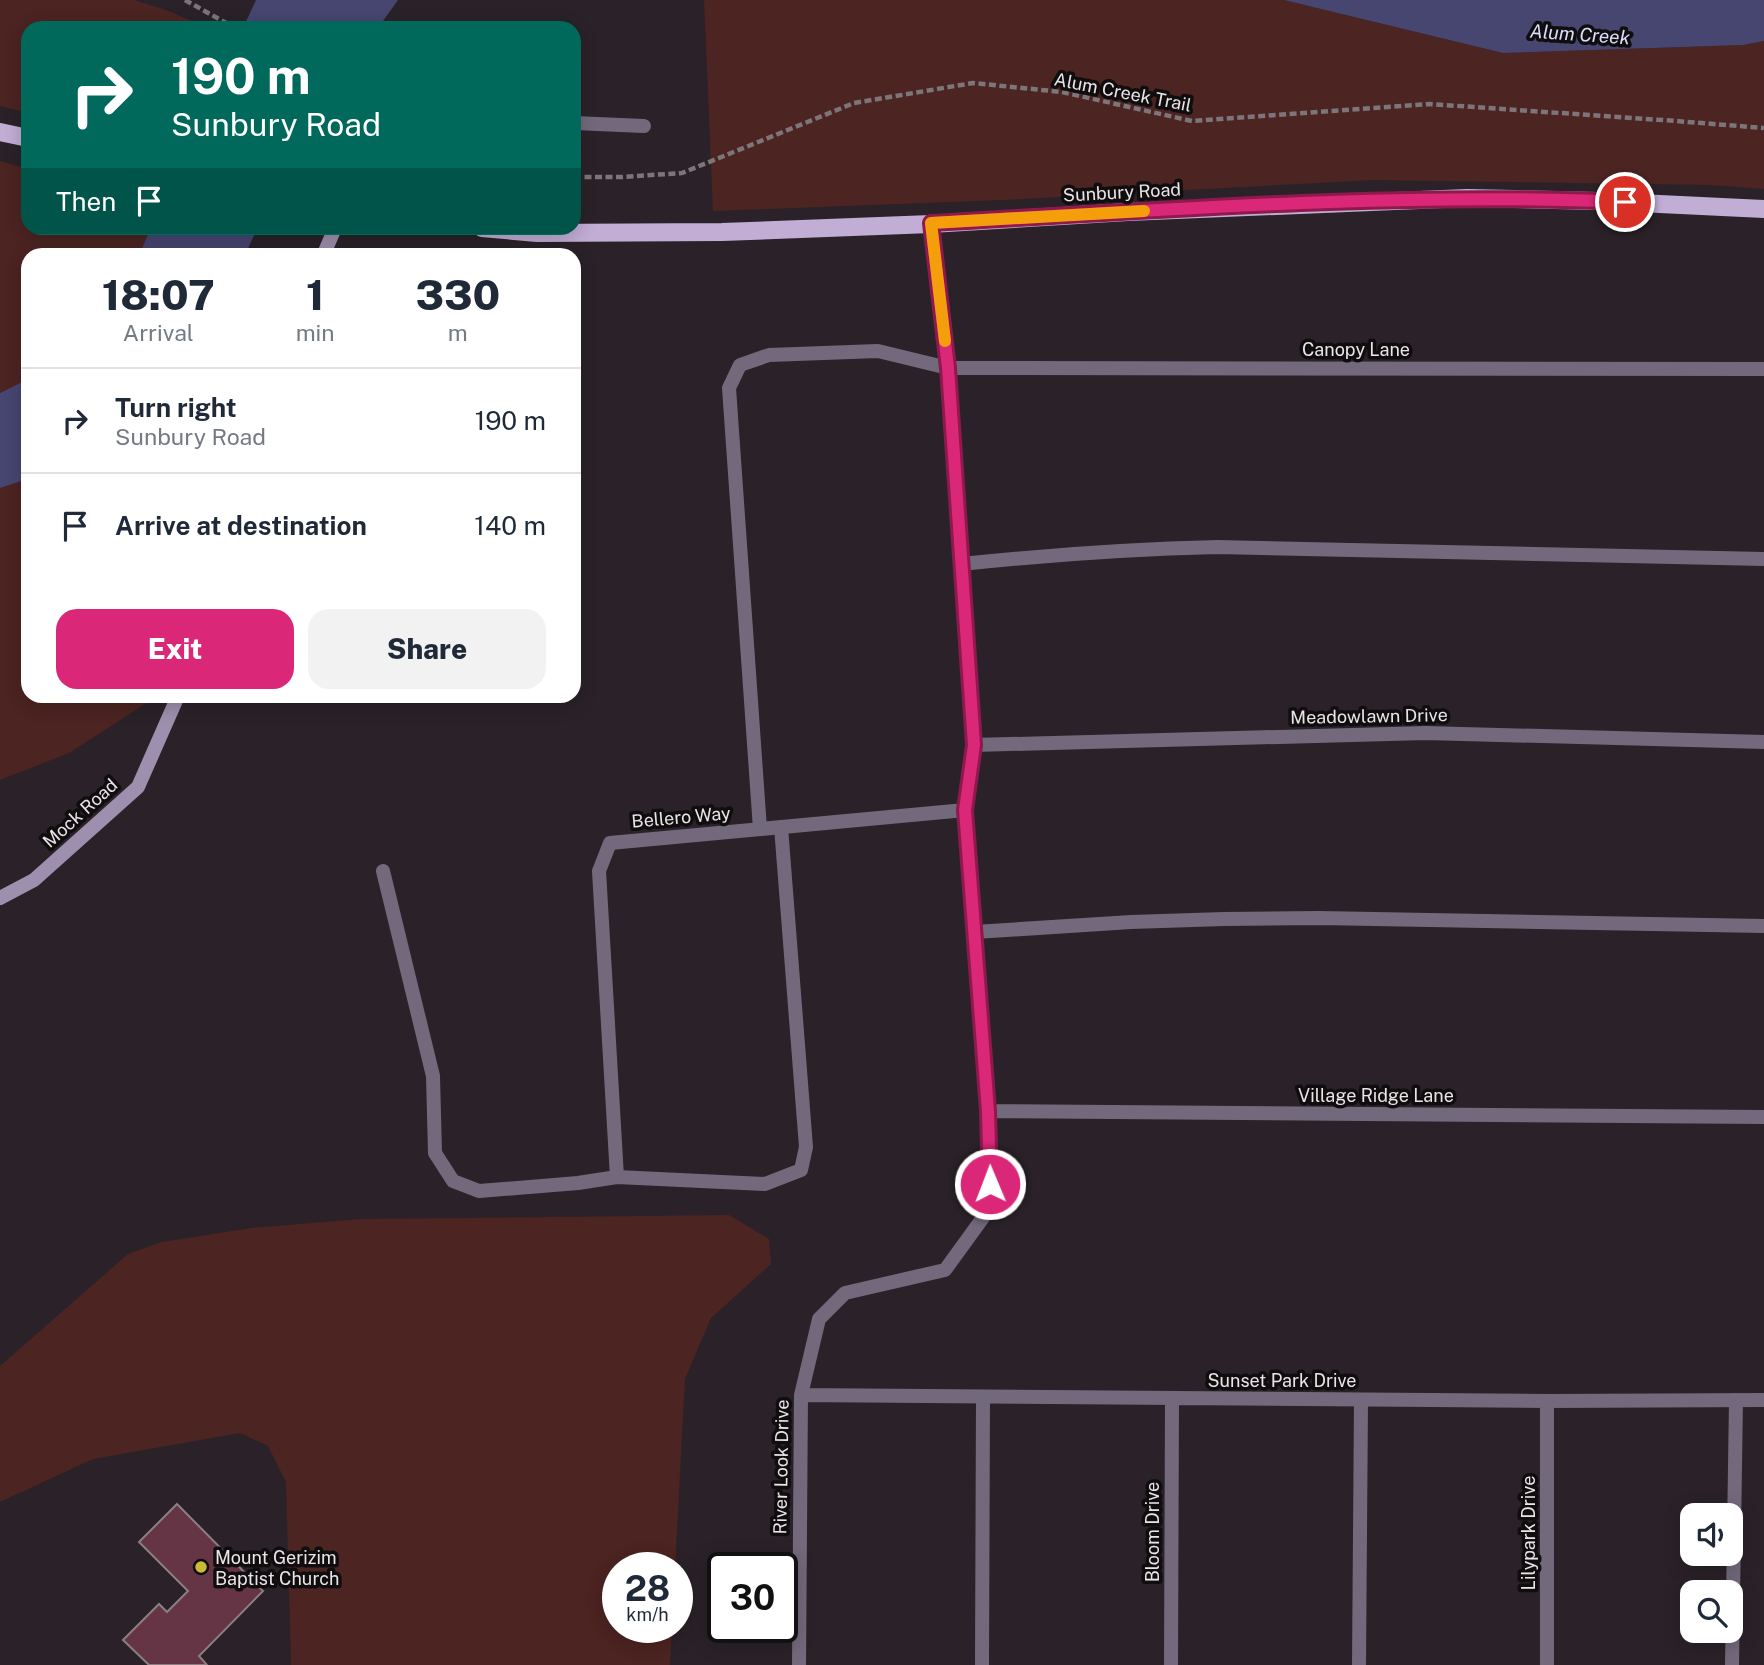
<!DOCTYPE html>
<style>
body{margin:0;font-family:"Public Sans",sans-serif;background:#f2f2f3;color:#1f2937;height:100vh;display:flex;flex-direction:column;font-size:26px;white-space:nowrap}
*{box-sizing:border-box;margin:0}
p{font-size:23px;color:#747a83}
.icon{flex:none;width:38px;height:38px;fill:none;stroke:currentColor;stroke-width:2;stroke-linecap:round;stroke-linejoin:round}
.map{position:relative;flex:1;overflow:hidden}
.details{position:absolute;left:21px;top:248px;width:560px;height:455px;display:flex;flex-direction:column;background:#fff;border-radius:21px;box-shadow:0 4px 18px #0003}
.details>*{flex:none}
.banner{position:absolute;left:21px;top:21px;width:560px;height:214px;border-radius:21px;box-shadow:0 4px 18px #0003;background:#00695c;color:#fff;overflow:hidden}
.tools{position:absolute;left:1680px;top:1503px;display:grid;gap:14px}
.tools a{display:grid;place-items:center;width:63px;height:63px;border-radius:14px;background:#fff;box-shadow:0 4px 18px #0003;font-size:35px}
.speed{position:absolute;left:602px;top:1552px;display:flex;gap:14px;font-size:35px;font-weight:700;text-align:center}
.speed>*{display:grid;place-content:center;width:91px;height:91px;border-radius:50%;background:#fff;box-shadow:0 4px 18px #0003;line-height:1}
.speed small{font-size:18px;font-weight:400}
.speed .limit{border:4px solid #111;border-radius:10px;background:#fff;color:#111}
.pin{position:absolute;display:grid;place-items:center;width:60px;height:60px;color:#fff;margin:-30px;border:4px solid #fff;border-radius:50%;box-shadow:0 2px 7px #0007}
.me{position:absolute;width:77px;margin:-38px;rotate:359deg;stroke-linejoin:round;filter:drop-shadow(0 0 5px #0008)}
.turn{display:flex;align-items:center;gap:24px;height:147px;padding:0 35px;font-size:32px}
.turn .icon{width:91px;height:91px;stroke-width:2.5}
.turn b{display:block;font-size:49px;line-height:60px}
.then{display:flex;align-items:center;height:66px;padding:0 35px;background:#0003;gap:14px;font-size:26px}
.eta{display:flex;justify-content:space-evenly;align-items:center;height:119px;text-align:center}
.eta b{font-size:42px;font-weight:800;line-height:49px}
.cta{display:flex;gap:14px;margin-top:auto;padding:14px 35px}
.cta a{flex:1;height:80px;border-radius:21px;background:#db2777;color:#fff;font-size:28px;font-weight:800;line-height:80px;text-align:center}
.cta a+a{background:#f2f2f3;color:#1f2937}
ul{padding:0;list-style:none}
li{display:flex;align-items:center;gap:21px;height:105px;padding:0 35px;border-top:2px solid #e0e1e3}
li div{flex:1}
li b{display:block;font-size:26px}
li em{font-style:normal}
.map>svg:first-child{display:block}
</style>
<div class="map">
<svg width="1764" height="1665" viewBox="0 0 1764 1665">
<rect width="100%" height="100%" fill="#2a2228"/>
<path fill="#4c2422" d="M0,0H134L169,11L207,28H28V113L0,106Z
M704,0H1284L1503,53L1743,45L1764,41V189L1712,185L1372,180L1002,200L713,211Z
M0,161L28,169V228H151L139,255L28,256V379L0,393Z
M28,479V696L156,697L69,753L0,780V488Z
M729,1215L769,1239L771,1264L711,1318L685,1379L675,1568H618V1628H672L670,1665H291L286,1482L268,1446L240,1433L93,1459L0,1502V1366L128,1254L162,1242L251,1228L362,1219Z"/>
<path fill="#464671" d="M256,0H398L378,28H243Z
M1284,0H1764V41L1743,45L1503,53Z
M151,228H243L256,231L245,255H139Z
M28,379V479L0,488V393Z"/>
<path fill="#653545" stroke="#8b7f82" stroke-width="2" d="M177,1504L263,1591L199,1656L207,1665H149L123,1640L159,1604L167,1612L188,1591L139,1542Z"/>
<g fill="none" stroke-linecap="round" stroke-linejoin="round">
<path stroke="#7c757a" stroke-width="4.5" stroke-dasharray="7 3.5" stroke-linecap="butt" d="M185,0L235,28
M574,177H622L682,173L854,103L973,83L1062,92L1192,121L1430,104L1676,121L1764,128"/>
<path stroke="#73697c" stroke-width="14" d="M574,123L644,126
M961,564C1047,555 1132,549 1218,547L1764,559
M760,829L729,388L740,365L769,355L878,351L948,368
M383,871L433,1076L435,1153L453,1181L479,1191L578,1183L617,1177L765,1184L801,1170L806,1147L781,827
M975,932L1131,922L1224,919L1319,918L1764,926
M982,1665L983,1397
M1359,1665L1361,1400
M1732,1665L1736,1400"/>
<path stroke="#73697c" stroke-width="14" d="M948,368L1764,369
M974,745L1426,733L1764,742
M988,1111L1764,1117
M617,1177L599,871L610,843L965,810
M801,1395L1547,1401L1764,1400
M1547,1401V1665
M799,1665L801,1395L819,1319L845,1293L945,1270L990,1208L988,1111L965,810L974,745L948,368L931,224
M1171,1665L1172,1399"/>
<path stroke="#9f8fae" stroke-width="14" d="M323,256L335,228
M0,898L34,880L138,787L178,696"/>
<path stroke="#c2add5" stroke-width="18" d="M0,132L28,138
M482,228L537,233L722,232L931,224L1128,212L1467,198L1597,201L1764,209"/>
</g>
<g fill="none" stroke-linecap="round" stroke-linejoin="round">
<defs>
<path id="route" d="M990,1184L988,1111L965,810L974,745L948,368L931,223C1162,210 1394,192 1625,202"/>
</defs>
<use href="#route" stroke="#8e194d" stroke-width="18"/>
<use href="#route" stroke="#db2777" stroke-width="12"/>
<path stroke="#f59e0b" stroke-width="12" d="M945,341L931,223L1144,211"/>
</g>
<circle fill="#cbba39" stroke="#100d0f" stroke-width="2.5" cx="201" cy="1567" r="7"/>
<g text-anchor="middle" dominant-baseline="central" stroke-width="7" stroke-linejoin="round" paint-order="stroke">
<g font-size="18" fill="#eae4e8" stroke="#100d0f">
<text transform="translate(1123 92) rotate(11)">Alum Creek Trail</text>
<text transform="translate(1122 192) rotate(-3)">Sunbury Road</text>
<text x="1356" y="349">Canopy Lane</text>
<text transform="translate(1369 716) rotate(-1)">Meadowlawn Drive</text>
<text transform="translate(80 813) rotate(-42)">Mock Road</text>
<text transform="translate(681 817) rotate(-5)">Bellero Way</text>
<text x="1376" y="1095">Village Ridge Lane</text>
<text x="1282" y="1380">Sunset Park Drive</text>
<text transform="translate(781 1467) rotate(-89)">River Look Drive</text>
<text transform="translate(1152 1532) rotate(-90)">Bloom Drive</text>
<text transform="translate(1528 1533) rotate(-90)">Lilypark Drive</text>
</g>
<g font-size="18" fill="#eae4e8" stroke="#100d0f" text-anchor="start">
<text x="215" y="1557">Mount Gerizim<tspan x="215" dy="21">Baptist Church</tspan></text>
</g>
<g font-size="19" font-style="italic" fill="#dcddfb" stroke="#100d0f">
<text transform="translate(1580 34) rotate(4)">Alum Creek</text>
</g>
</g>
</svg>
<div class="tools">
<a><svg class="icon" aria-label="sound" viewBox="0 0 24 24"><path d="M4 9h4l5-4v14l-5-4H4zM17 9q2 3 0 6"/></svg></a>
<a><svg class="icon" aria-label="search" viewBox="0 0 24 24"><circle cx="10" cy="10" r="6"/><path d="M15 15l6 6"/></svg></a>
</div>
<div class="speed"><div>28<small>km/h</small></div><div class="limit">30</div></div>
<div class="pin" style="left:1625px;top:202px;background:#d93025"><svg class="icon" aria-label="arrive" viewBox="0 0 24 24"><path d="M6 21V4h12l-3 4 3 4H6"/></svg></div>
<svg class="me" style="left:990px;top:1184px" viewBox="-20 -20 40 40"><circle r="17" fill="#db2777" stroke="#fff" stroke-width="3"/><path d="M0-11L8 9 0 5-8 9z" fill="#fff"/></svg>
<div class="banner">
<div class="turn"><svg class="icon" aria-label="right" viewBox="0 0 24 24"><path d="M7 20v-9h11M14 6l5 5-5 5"/></svg><div><b>190 m</b>Sunbury Road</div></div>
<div class="then">Then<svg class="icon" aria-label="arrive" viewBox="0 0 24 24"><path d="M6 21V4h12l-3 4 3 4H6"/></svg></div>
</div>
<section class="details">
<div class="eta">
<div><b>18:07</b><p>Arrival</p></div>
<div><b>1</b><p>min</p></div>
<div><b>330</b><p>m</p></div>
</div>
<ul>
<li><svg class="icon" aria-label="right" viewBox="0 0 24 24"><path d="M7 20v-9h11M14 6l5 5-5 5"/></svg><div><b>Turn right</b><p>Sunbury Road</p></div><em>190 m</em></li>
<li><svg class="icon" aria-label="arrive" viewBox="0 0 24 24"><path d="M6 21V4h12l-3 4 3 4H6"/></svg><div><b>Arrive at destination</b></div><em>140 m</em></li>
</ul>
<div class="cta"><a>Exit</a><a>Share</a></div>
</section>
</div>
